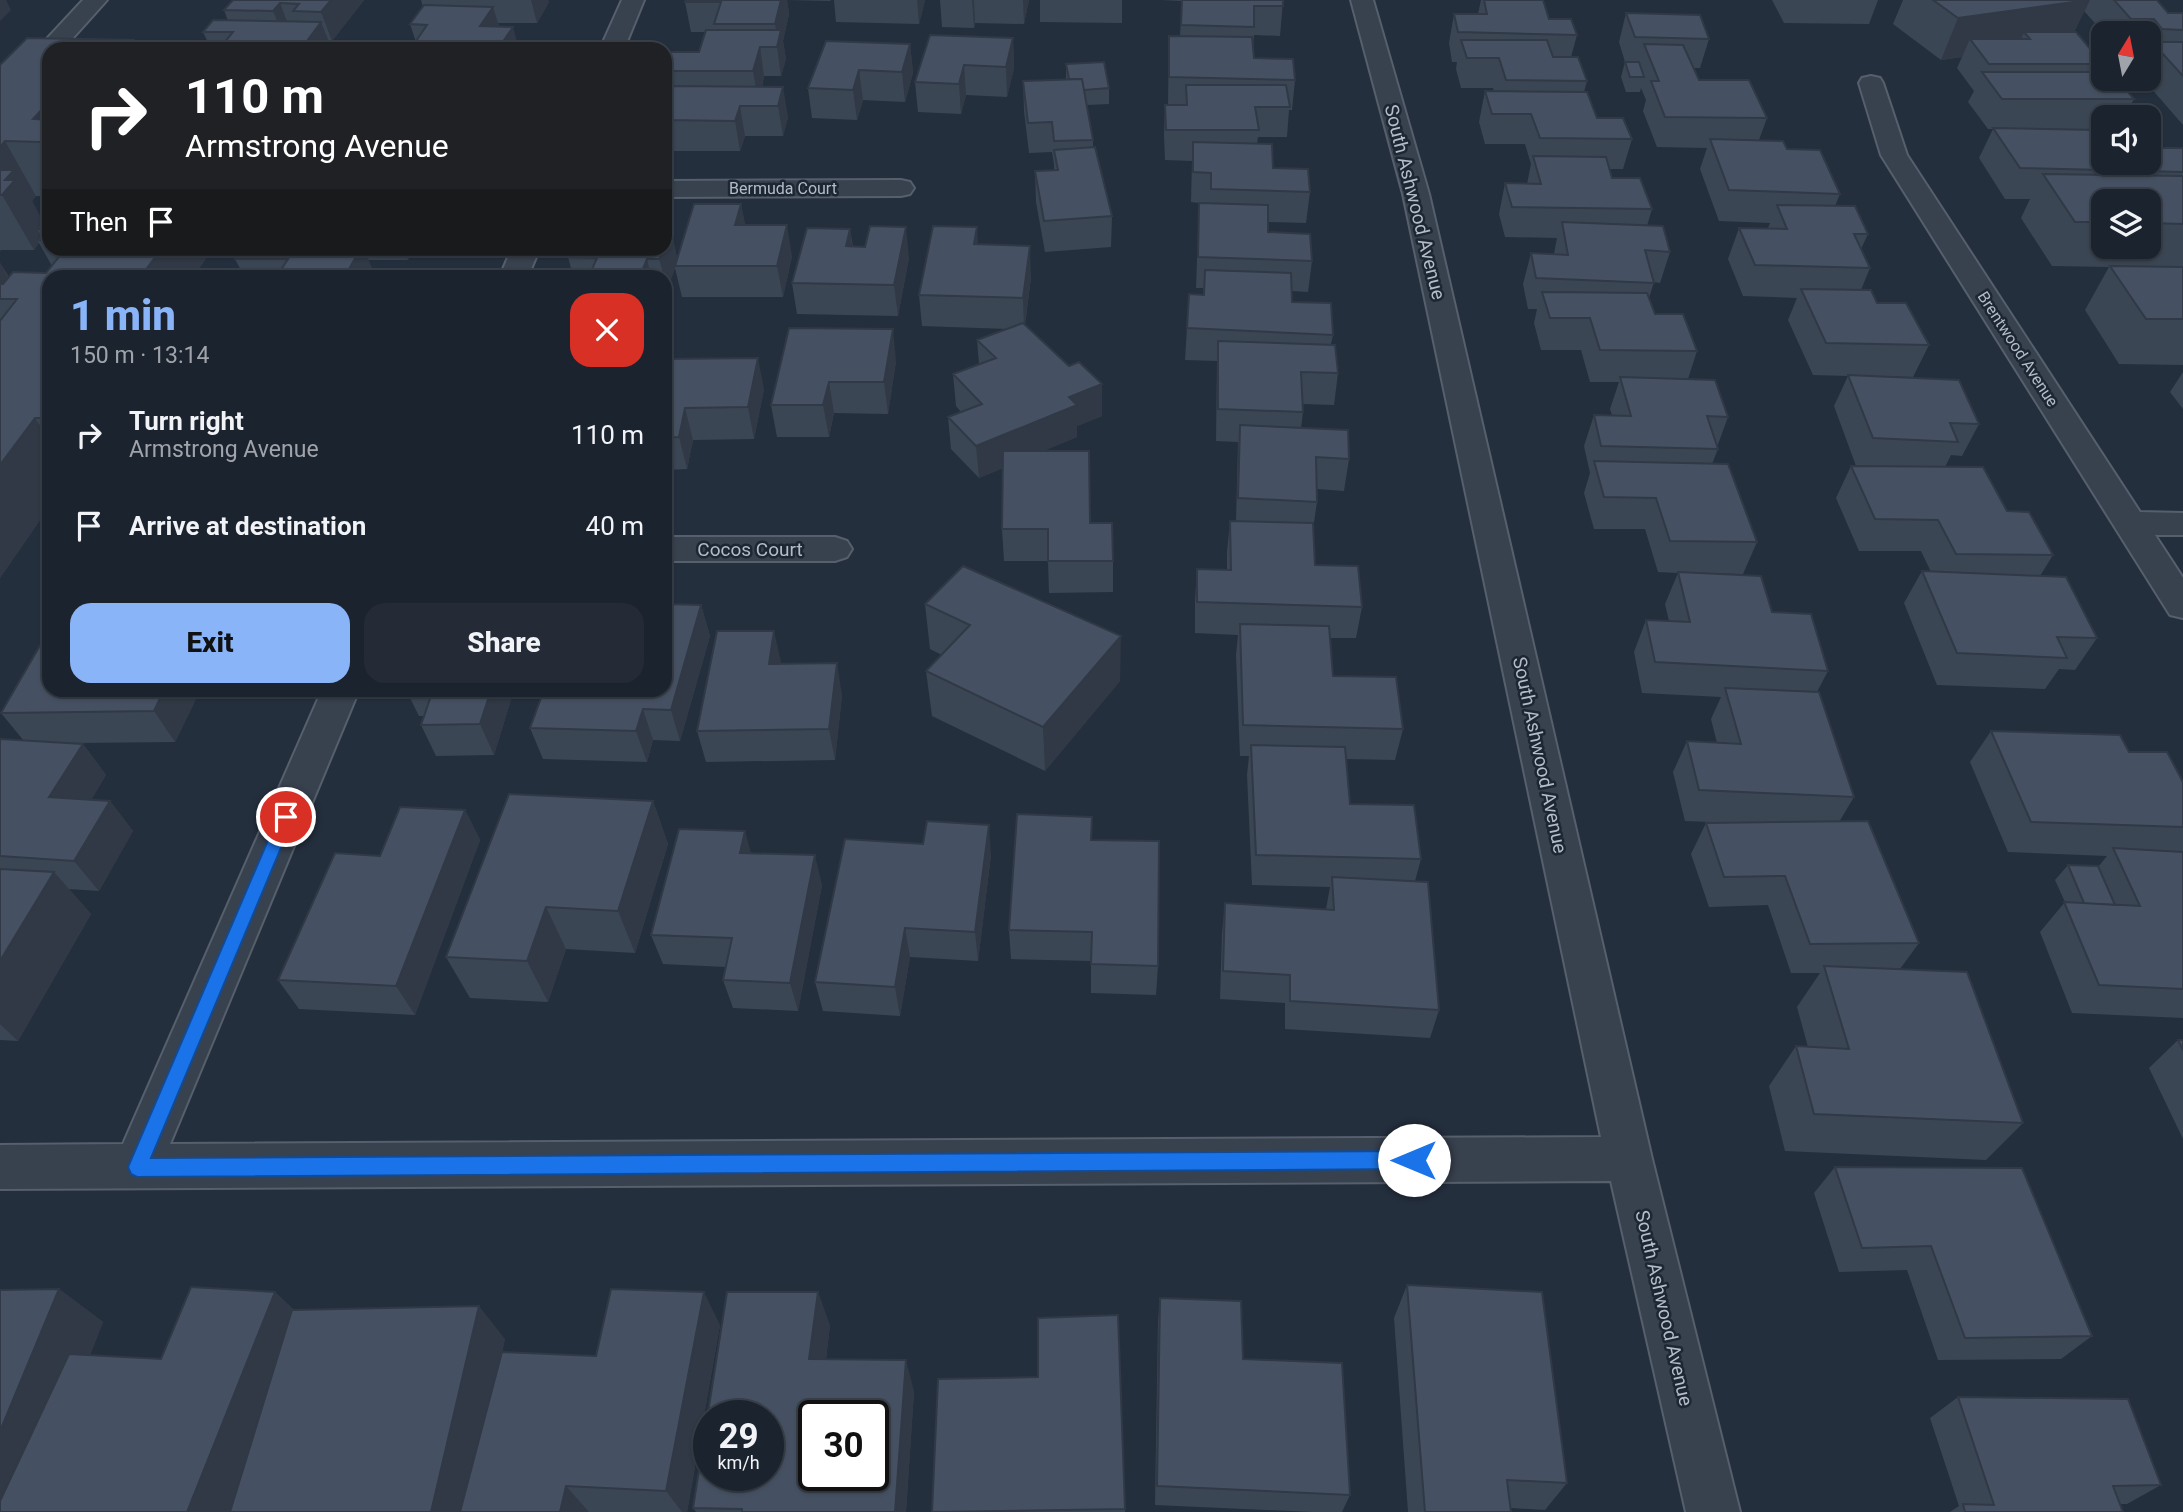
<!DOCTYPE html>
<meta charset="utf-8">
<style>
body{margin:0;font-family:Roboto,sans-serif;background:#242b36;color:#f1f3f6;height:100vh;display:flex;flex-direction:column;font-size:26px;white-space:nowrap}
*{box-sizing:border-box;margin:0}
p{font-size:23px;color:#a0a4aa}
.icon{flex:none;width:38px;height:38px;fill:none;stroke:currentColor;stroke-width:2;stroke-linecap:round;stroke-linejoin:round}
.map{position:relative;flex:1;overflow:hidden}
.drawer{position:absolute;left:42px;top:270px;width:630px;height:427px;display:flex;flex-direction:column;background:#1b232e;border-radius:21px;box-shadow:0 2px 5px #0004,0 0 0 2px #39404a}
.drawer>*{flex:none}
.top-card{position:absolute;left:42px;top:42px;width:630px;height:214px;border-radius:21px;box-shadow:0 2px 5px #0004,0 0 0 2px #39404a;background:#202124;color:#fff;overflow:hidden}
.needle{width:46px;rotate:10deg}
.tools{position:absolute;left:2091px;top:21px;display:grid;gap:14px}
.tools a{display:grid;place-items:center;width:70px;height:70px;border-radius:14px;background:#1b232e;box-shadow:0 2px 5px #0004,0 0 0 2px #39404a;font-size:35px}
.speed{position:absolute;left:693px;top:1400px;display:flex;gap:14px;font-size:35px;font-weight:700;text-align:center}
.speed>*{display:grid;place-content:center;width:91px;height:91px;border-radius:50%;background:#1b232e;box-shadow:0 2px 5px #0004,0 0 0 2px #39404a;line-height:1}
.speed small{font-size:18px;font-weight:400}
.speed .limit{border:4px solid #111;border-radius:10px;background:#fff;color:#111}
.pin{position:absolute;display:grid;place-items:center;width:60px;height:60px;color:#fff;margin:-30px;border:4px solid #fff;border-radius:50%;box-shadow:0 2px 7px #0007}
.me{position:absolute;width:77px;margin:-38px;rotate:270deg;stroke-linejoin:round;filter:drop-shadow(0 0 5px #0008)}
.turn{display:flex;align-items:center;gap:24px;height:147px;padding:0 28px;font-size:32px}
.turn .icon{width:91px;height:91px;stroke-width:2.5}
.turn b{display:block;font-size:49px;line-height:60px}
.then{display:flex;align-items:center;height:66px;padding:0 28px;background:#0003;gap:14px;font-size:26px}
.round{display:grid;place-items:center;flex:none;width:74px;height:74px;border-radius:21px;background:#242b36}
.overview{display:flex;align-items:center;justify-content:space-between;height:119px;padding:0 28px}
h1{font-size:42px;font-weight:800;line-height:52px;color:#8ab4f8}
.button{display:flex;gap:14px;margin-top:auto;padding:14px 28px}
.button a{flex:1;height:80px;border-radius:21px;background:#8ab4f8;color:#111;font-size:28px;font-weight:800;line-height:80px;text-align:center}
.button a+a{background:#242b36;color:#f1f3f6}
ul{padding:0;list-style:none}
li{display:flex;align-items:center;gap:21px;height:91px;padding:0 28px}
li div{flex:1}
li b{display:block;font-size:26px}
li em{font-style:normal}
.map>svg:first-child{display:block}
</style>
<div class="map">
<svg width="2183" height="1512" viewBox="0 0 2183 1512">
<rect width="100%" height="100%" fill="#242f3e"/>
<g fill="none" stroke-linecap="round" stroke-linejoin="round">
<defs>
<path id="minor" d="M83,0H107L63,49H49V56L42,54L38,49L42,44Z
M622,0H644L624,49H600Z
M1351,0H1373L1429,194L1652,1159L1740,1512H1686L1611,1181L0,1189V1145L123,1144L322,690H359L170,1144L1601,1137L1403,194Z
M1871,76L1880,78L1883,83L1907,155L2140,512L2183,513V535H2155L2183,578V618L2170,615L1881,155L1859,83L1862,78Z
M901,180L910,182L914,188L910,194L901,196L665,197V181Z
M512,248H540L528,276H500Z
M665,537H835L847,541L852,549L847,557L835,561H665Z"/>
</defs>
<use href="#minor" stroke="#565f6c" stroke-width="4"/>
<use href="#minor" fill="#38414e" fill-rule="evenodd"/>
</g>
<path fill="#3b4654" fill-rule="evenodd" d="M233,0H364L332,41H329L332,49H211L203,32L228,21L224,10Z
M421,0H548L549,2L537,23H498L499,26L519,49H416L414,44L416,42L410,24L423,7Z
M686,0H831L830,1L787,0L789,14L783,41L786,59L781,76H764L762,87L788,117L783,136H745L740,151H665V86H667L665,76V67L699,52L705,32H691L685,2Z
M834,0H925L919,24L836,22Z
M940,0H1029L1024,24L975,23L974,28L942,27Z
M1040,0H1122V23L1040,22Z
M1161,0H1283L1280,36L1254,35L1253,47L1254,58L1295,80L1292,110H1289L1287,137H1258L1257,144L1273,168L1310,192L1306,223L1268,222V232L1312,261L1308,292L1292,291V302L1333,335L1331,344L1338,373L1334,405L1303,404V412L1301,428L1349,459L1344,491L1317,489V502L1313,529L1315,565L1362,607L1356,638H1330L1333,676L1403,729L1395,760L1346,759L1350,804L1421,859L1415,881L1439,1010L1430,1038L1285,1029V1003L1220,999L1222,933L1225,903L1326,909L1330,887L1252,885L1247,775L1249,756H1240L1236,655L1238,635L1195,633V600L1197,569H1227V552L1230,521H1236L1238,442L1216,441L1217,361L1185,360L1189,294L1203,295V288H1196L1199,203L1191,202L1192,161L1165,160L1164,135L1165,105H1168L1169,36H1180L1182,1Z
M1481,0H1543L1549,19L1577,35L1571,57L1587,81L1584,92L1597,118L1632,139L1623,169H1609L1612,178L1652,209L1647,226L1670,252L1660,283L1654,282L1649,298L1655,314L1697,351L1688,379L1728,417L1717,447L1718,449L1712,464L1757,542L1743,574L1686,573L1772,612L1828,671L1817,692L1854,797L1839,822L1919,943L1900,969L2023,1123L1986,1160L1785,1151L1769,1086L1796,1046L1808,1047L1797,1007L1820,973H1791L1768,905L1709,907L1691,854L1706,823H1737L1685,821L1673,772L1687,741L1717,743L1711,719L1721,697L1642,693L1634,652L1646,620L1669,621L1665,604L1678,573L1658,572L1645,529H1594L1584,493L1590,473L1584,446L1594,415H1612L1610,409L1619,382H1590L1581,350H1541L1534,323L1537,309H1528L1523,284L1531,253L1554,254L1557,238L1505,237L1499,214L1505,183L1527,184L1531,164L1525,144H1485L1479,122L1485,91L1494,92L1493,88H1461L1456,69L1457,62H1452L1449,43L1454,14H1478Z
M1772,0H1878L1869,24L1784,23Z
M1903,0H2157L2168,13H2183V125L2143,79H2149V33H2104L2084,11L2074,32L2103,64L2099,72L2134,99L2124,117H2104V129H2048L2104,163L2183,148V365L2119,364L2085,310L2109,267L2052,266L2021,218L2030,199H2005L1979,158L1993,129H1988L1968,102L1974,91L1957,68L1962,57L1941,60L1893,24ZM2104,201H2149V247H2104Z
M1626,13L1709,39L1700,68H1693L1699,80L1767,118L1759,140L1787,149L1840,194L1835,206L1868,234L1861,249L1870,268L1861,290L1929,345L1913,377L1880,376L1979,424L1962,456L1951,455L1945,467L2007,511L2053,555L2040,576L2097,638L2075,670L2059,669L2045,689L1937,685L1904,603L1922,571L1931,572L1921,551H1859L1836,498L1851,466H1856L1834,406L1848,376L1813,375L1788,320L1797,298L1743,296L1728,259L1739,228H1768L1770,223L1719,221L1700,169L1707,148L1657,147L1643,111L1646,100L1641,88L1640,92H1626L1621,77L1625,62L1619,42Z
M27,38L133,40L138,49H49V196H36L32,201L43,222L49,215V248H213L198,270L202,276H49V507L0,578V263L9,277L13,272L46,273L52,266L39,243L34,250H1L0,251V65Z
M1013,38L1014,68L1007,97L966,95L961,114L918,112L915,82Z
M910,44L913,73L905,102L863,100L857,120L812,118L808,88Z
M1066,64L1109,88V104L1087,105L1093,140V147L1112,216L1111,247L1045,252L1036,202L1035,171L1054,170V164L1052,152L1029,153L1024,111L1023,81L1066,79Z
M741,204L745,225L792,256L783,297H682L675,268L667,290H665V276H573L568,257L671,230L677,258Z
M850,229L853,247H865L909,258L898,316L797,314L792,283Z
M978,244L1031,277L1025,325L1069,366L1102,384V416L1077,426V437L1043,451L1090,523L1113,561V592L1049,593L1048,561H1004L1002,529L1003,468L979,478L951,449L948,417L961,412L956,406L953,374L979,364L977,340L1007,329L922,326L919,295Z
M242,248H414L408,260H368L375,276H382H244L235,259Z
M789,328L896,361L888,414L834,413L829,437H777L771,405Z
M665,359L764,389L754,439L693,440L687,469L665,470Z
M2183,372V409L2170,392Z
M925,604L1120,681L1045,771L932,716L926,671L942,655L930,649Z
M701,605L710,636L680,741L653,740L647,762L543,759L530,728Z
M781,662V664L842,695L835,760L706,762L697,731Z
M49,690H194L198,695L175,742L75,743L83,744L106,775L91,800L110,801L133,831L99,891L69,889L91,914L18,1041L0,1040V739L24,741L1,713Z
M406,690H514L494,755L436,756L421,725L424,716H419Z
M1991,731L2129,752L2183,782V1018L2072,1013L2040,932L2065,902L2055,880L2068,865L2098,867L2107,856L2008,852L1970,762Z
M653,801L668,844L635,953L566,949L548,1002L470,998L446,957Z
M465,810L480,840L415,1015L299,1009L278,980L380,856Z
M1092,840L1158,966L1156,995L1091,993V961L1011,959L1009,930Z
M751,853L822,885L798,1011L733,1008L723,980L726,967L663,964L651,935Z
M991,855L978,961L910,957L900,1016L823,1011L815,982Z
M2178,1040H2183V1139L2149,1068Z
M1835,1167L2092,1336L2061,1359L1938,1360L1907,1270L1839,1272L1814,1193Z
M1407,1285L1567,1483L1545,1510L1511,1508V1512H1408L1394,1318Z
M59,1289L103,1322L90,1355L161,1359L275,1292L294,1310L505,1339L502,1352L596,1356L720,1325L687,1512H0Z
M1160,1298L1243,1359L1350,1495L1342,1512H1313L1155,1505L1158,1321Z
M1118,1315L1125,1512H932L1038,1377Z
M830,1325L826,1359L914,1391L906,1512H696L693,1508Z
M1958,1397L2161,1485L2127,1504H2120L2123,1512H1950L1959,1506L1930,1418Z"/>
<path fill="#303945" d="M0,0H6L11,10L0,21Z
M331,0H364L332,41L321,12Z
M531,0H548L549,2L537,23Z
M781,0H787L789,14L783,41L786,59L781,76L777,47L778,42L775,24Z
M917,0H925L919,24Z
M972,0H974L975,23L974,28Z
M1023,0H1029L1024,24Z
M2090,0L2070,41L2030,39L2024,32L2017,49L1970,39L1962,57L1941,60L1958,18Z
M280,3L291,32L285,40L273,11Z
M493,7L502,36L480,26Z
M321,22L332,49H301Z
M513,27L519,49H501L500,46Z
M1013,38L1014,68L1007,97L1006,67Z
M133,40L138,49H125Z
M910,44L913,73L905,102L902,72Z
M760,47L764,76L758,100L753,71Z
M964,65L966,95L961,114L959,84Z
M859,70L863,100L857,120L853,90Z
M783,87L788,117L783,136L778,106Z
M49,102V157L41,142L33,119Z
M740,106L745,136L740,151L735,121Z
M5,141L36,196L32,201L45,225L37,229L43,239L37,240L39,243L34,250L2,195H0V147Z
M741,204L747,235L735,225Z
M787,225L792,256L783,297L777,266Z
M906,227L909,258L898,316L894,285Z
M977,227L979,258L974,244Z
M850,229L854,260L846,246Z
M671,230L678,261L675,266V268L667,290L665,276H664L659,259L664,248H665V245Z
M1030,246L1031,277L1024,329L1023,298Z
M162,248H213L198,270L202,276H141Z
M361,248H364L375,276H345Z
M404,248H414L408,260Z
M647,259L651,276H640Z
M0,263L9,279L0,290Z
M893,329L896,361L888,414L884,382Z
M758,358L764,389L754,439L748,407Z
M829,382L834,413L829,437L823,405Z
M1102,384V416L1077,426V437L979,478L976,446L1069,397Z
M49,408V429L42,418Z
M685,408L693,440L687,469L679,437Z
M35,418L49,439V507L0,578V465Z
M701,605L710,636L680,741L671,710Z
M774,631L781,662L776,695L769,664Z
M1121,636L1120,681L1045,771L1043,727Z
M837,663L842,695L835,760L829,729Z
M164,690H194L198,695L175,742L154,711Z
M491,690H514L494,755L480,724Z
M643,709L653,740L647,762L636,731Z
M83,744L106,775L74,828L49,797Z
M110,801L133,831L99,891L74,861Z
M653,801L668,844L635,953L618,911Z
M465,810L480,840L415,1015L396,986Z
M989,825L991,855L978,961L975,932Z
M745,831L753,861L740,853Z
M815,855L822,885L798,1011L790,983Z
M54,872L91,914L18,1041L0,1024V961Z
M546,907L566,949L548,1002L527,961Z
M905,928L910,957L900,1016L895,987Z
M59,1289L103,1322L29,1512H0V1431Z
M275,1292L310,1325L239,1512H187Z
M704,1292L720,1325L687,1512H682L666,1491Z
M818,1292L830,1325L822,1390L809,1359Z
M479,1306L505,1339L467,1512H431Z
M906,1360L914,1391L906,1512H895Z
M566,1486L589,1512H560Z"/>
<path fill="#455162" stroke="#303945" stroke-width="2" fill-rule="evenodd" d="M233,0H331L321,12L293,11L299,4L280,3L273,11L224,10Z
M686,0H781L775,24H714L721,2H685Z
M1182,0H1283V6H1254V27L1181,25Z
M1484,0H1543L1549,19H1571L1577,35L1458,32L1454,14H1487Z
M1933,0H2088L1958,18Z
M2114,0H2157L2168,13H2183V30L2162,29L2154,19H2131Z
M424,5L493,7L480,26L513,27L500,46L414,44L427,25L410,24Z
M1626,13L1700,15L1709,39L1635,37Z
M213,20L321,22L301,49H219L233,32H203Z
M706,30H781L777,47H760L753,71H665V67L670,52H699Z
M2024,32H2076L2103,64H1989L1970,39H2030Z
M930,35L1013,38L1006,67L964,65L959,84L915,82Z
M1169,36L1252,37L1254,58L1293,59L1295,80L1169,77Z
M27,38L133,40L125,49H49V102L33,119L49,120V133L41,142L5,141L0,147V65Z
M1461,40H1547L1553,57H1578L1587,81L1506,80L1499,58H1467Z
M826,41L910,44L902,72L859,70L853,90L808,88Z
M2152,42H2183V76Z
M1644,44L1683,45L1699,80H1749L1767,118L1665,117L1651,81H1659Z
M1104,62L1109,88L1084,90L1082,79H1069L1066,64Z
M1625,62H1639L1644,77H1630Z
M1982,72H2104V79H2117L2134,99H2002Z
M1082,79L1093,140L1054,141L1052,122L1028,123L1023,81Z
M1186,85H1286L1290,107H1255L1259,130H1166L1165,105H1187Z
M665,86L783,87L778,106H740L735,121L665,120Z
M1485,91L1587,92L1597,118H1623L1632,139L1540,138L1531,114H1492Z
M1993,128L2099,130L2104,136V163H2149V148H2183V172L2020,168Z
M1710,139L1783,141L1787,149L1820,150L1840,194L1729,190Z
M1193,142L1272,144L1273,168L1308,169L1310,192L1211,189V173L1193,172Z
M1095,147L1112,216L1044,221L1035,171L1058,170L1054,150Z
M1533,156L1606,157L1612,178H1640L1652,209L1512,207L1505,183L1541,184Z
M0,170H14L5,180H15L2,195H0Z
M2043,174L2183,176V224L2149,223V201H2104V222H2075Z
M1199,203L1268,205V232L1310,234L1312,261L1198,257Z
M694,204H741L735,225H787L777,266H675Z
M1777,205L1855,206L1868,234H1854L1870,268L1755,265L1739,228L1787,229Z
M49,215V240H37L47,229H37Z
M1562,222L1663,226L1670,252L1645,250L1654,283L1536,278L1531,253L1568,255Z
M870,226L906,227L894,285L792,283L807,228L850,229L846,246L865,247Z
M933,226L977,227L974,244L1030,246L1023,298L919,295Z
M665,230H671L665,245Z
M66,248H162L141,276H49V408L42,418H35L0,465V321L17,299H0V284H3L13,272L46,273Z
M242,248H361L345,276H382H277L288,259H235Z
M572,248H664L659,259H647L640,276H589L597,258L568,257Z
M2110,266L2183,267V319H2146Z
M1205,270L1291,273L1292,302L1331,303L1333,335L1187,328L1189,294L1204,295Z
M1801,289L1871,290L1877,303H1906L1929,345L1826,343Z
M1542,292L1647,293L1655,314H1683L1697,351L1600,350L1590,318H1550Z
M1023,323L1069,366L1079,362L1102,384L1069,397L1077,405L976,446L948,417L982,404L953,374L996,358L977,340Z
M789,328L893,329L884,382H829L823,405H771Z
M1218,341L1335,345L1338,373L1301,372L1303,412L1218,409Z
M758,358L748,407L685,408L679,437L665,438V359Z
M1848,375L1959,380L1979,424L1950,423L1958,442L1873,438Z
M1620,377L1715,380L1728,417L1707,416L1718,449L1601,446L1594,415L1631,416Z
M1240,425L1348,430L1349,459L1316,457L1317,502L1238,498Z
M1003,451H1089L1090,523H1112L1113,561H1048V529H1002Z
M1594,461L1728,464L1757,542L1670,541L1656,498L1604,497Z
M1851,466L1983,467L2007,511L2029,512L2053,555L1956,554L1938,520L1875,519Z
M1230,521L1313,523L1315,565L1358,566L1362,607L1197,602V569L1231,570Z
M963,566L1121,636L1043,727L926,671L970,625L925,604Z
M1922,571L2066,577L2097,638L2057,637L2067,658L1957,653Z
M1678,572L1761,576L1772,612L1811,614L1828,671L1655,662L1646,620L1690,622Z
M665,604L701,605L671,710L643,709L636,731L530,728L544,690H665Z
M1240,624L1329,626L1333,676L1396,677L1403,729L1243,725Z
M49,630V690H164L154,711L1,713Z
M717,631H774L769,664L837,663L829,729L697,731Z
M1725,688L1819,692L1854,797L1699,790L1687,741L1741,744Z
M433,690H491L480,724L421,725Z
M1991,731L2120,735L2129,752H2167L2183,782V827L2031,822Z
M0,739L83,744L49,797L110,801L74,861L0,856Z
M1251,745L1345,747L1350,804L1414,805L1421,859L1256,855Z
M509,794L653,801L618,911L546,907L527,961L446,957Z
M400,807L465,810L396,986L278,980L335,853L380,856Z
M1017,814L1092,817L1091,840L1159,841L1158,966L1091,964L1092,932L1009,930Z
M927,821L989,825L975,932L905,928L895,987L815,982L845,839L923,844Z
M1868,821L1919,943L1810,944L1785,876L1724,877L1706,823Z
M679,829L745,831L740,853L815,855L790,983L723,980L732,938L651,935Z
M2113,848L2183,852V989L2099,985L2064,902L2140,906Z
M2068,865L2098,866L2115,905L2084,903Z
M0,869L54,872L0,961Z
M1332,877L1428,882L1439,1010L1290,1001V975L1223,971L1225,903L1334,910Z
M1824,966L1967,972L2023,1123L1814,1114L1796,1046L1849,1049Z
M2178,1040H2183V1050Z
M1835,1167L2022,1168L2092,1336L1965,1338L1931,1246L1862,1248Z
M1407,1285L1542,1292L1567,1483L1507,1480L1511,1512H1425Z
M191,1287L275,1292L187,1512H0V1501L69,1354L161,1359Z
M59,1289L0,1431V1290Z
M611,1289L704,1292L666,1491L566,1486L560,1512H460L502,1352L596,1356Z
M727,1292H818L809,1359L906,1360L895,1512H742V1509L693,1508ZM709,1416H768V1475H709ZM814,1416H873V1475H814Z
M1160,1298L1241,1301L1243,1359L1342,1363L1350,1495L1157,1486Z
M479,1306L431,1512H230L292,1310Z
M1118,1315L1125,1509L932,1512L938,1379L1038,1377V1318Z
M1958,1397L2128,1399L2161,1485L2113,1486L2123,1512H1965L1963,1504L1994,1505Z"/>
<path fill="#1a73e8" stroke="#114b97" stroke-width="2" d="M286,810L292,812L294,817L151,1158L1414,1151L1421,1154L1424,1160L1421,1167L1414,1169L137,1177L131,1174L128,1167L278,817L280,812Z"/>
<g text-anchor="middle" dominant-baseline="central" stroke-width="5" stroke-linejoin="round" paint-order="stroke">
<g font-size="16" fill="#b4bcc9" stroke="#1d2633">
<text x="783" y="188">Bermuda Court</text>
<text transform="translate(2018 349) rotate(57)">Brentwood Avenue</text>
</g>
<g font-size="19" fill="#b4bcc9" stroke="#1d2633">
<text transform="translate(1415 202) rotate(76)">South Ashwood Avenue</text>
<text x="750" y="549">Cocos Court</text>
<text transform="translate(1540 755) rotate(78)">South Ashwood Avenue</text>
<text transform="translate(1664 1308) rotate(77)">South Ashwood Avenue</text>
</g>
</g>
</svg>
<div class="tools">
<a><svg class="needle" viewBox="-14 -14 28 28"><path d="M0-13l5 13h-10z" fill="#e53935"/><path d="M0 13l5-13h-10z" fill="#a0a4aa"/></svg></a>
<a><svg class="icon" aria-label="sound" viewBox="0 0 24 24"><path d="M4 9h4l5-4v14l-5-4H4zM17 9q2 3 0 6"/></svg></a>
<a><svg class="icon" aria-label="layers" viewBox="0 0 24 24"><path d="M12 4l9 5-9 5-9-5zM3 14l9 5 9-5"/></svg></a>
</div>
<div class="speed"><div>29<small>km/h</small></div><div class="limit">30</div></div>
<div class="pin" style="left:286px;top:817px;background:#d93025"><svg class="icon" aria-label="arrive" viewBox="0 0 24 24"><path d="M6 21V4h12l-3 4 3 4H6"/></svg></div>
<svg class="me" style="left:1414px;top:1160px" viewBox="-20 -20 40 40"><circle r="19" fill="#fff"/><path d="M0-13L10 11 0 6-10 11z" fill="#1a73e8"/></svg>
<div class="top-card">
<div class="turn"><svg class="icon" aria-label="right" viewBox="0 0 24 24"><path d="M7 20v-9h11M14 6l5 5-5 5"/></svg><div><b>110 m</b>Armstrong Avenue</div></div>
<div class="then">Then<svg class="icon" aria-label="arrive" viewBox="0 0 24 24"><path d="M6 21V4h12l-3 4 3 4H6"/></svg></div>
</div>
<section class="drawer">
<div class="overview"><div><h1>1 min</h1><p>150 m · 13:14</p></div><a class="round" style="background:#d93025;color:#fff"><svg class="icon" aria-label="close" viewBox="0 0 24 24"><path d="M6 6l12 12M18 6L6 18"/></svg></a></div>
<ul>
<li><svg class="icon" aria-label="right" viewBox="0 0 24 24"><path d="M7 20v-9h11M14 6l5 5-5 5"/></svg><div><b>Turn right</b><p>Armstrong Avenue</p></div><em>110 m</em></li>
<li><svg class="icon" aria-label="arrive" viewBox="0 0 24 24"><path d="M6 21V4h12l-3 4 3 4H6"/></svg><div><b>Arrive at destination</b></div><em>40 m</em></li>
</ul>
<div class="button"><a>Exit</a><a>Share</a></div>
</section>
</div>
